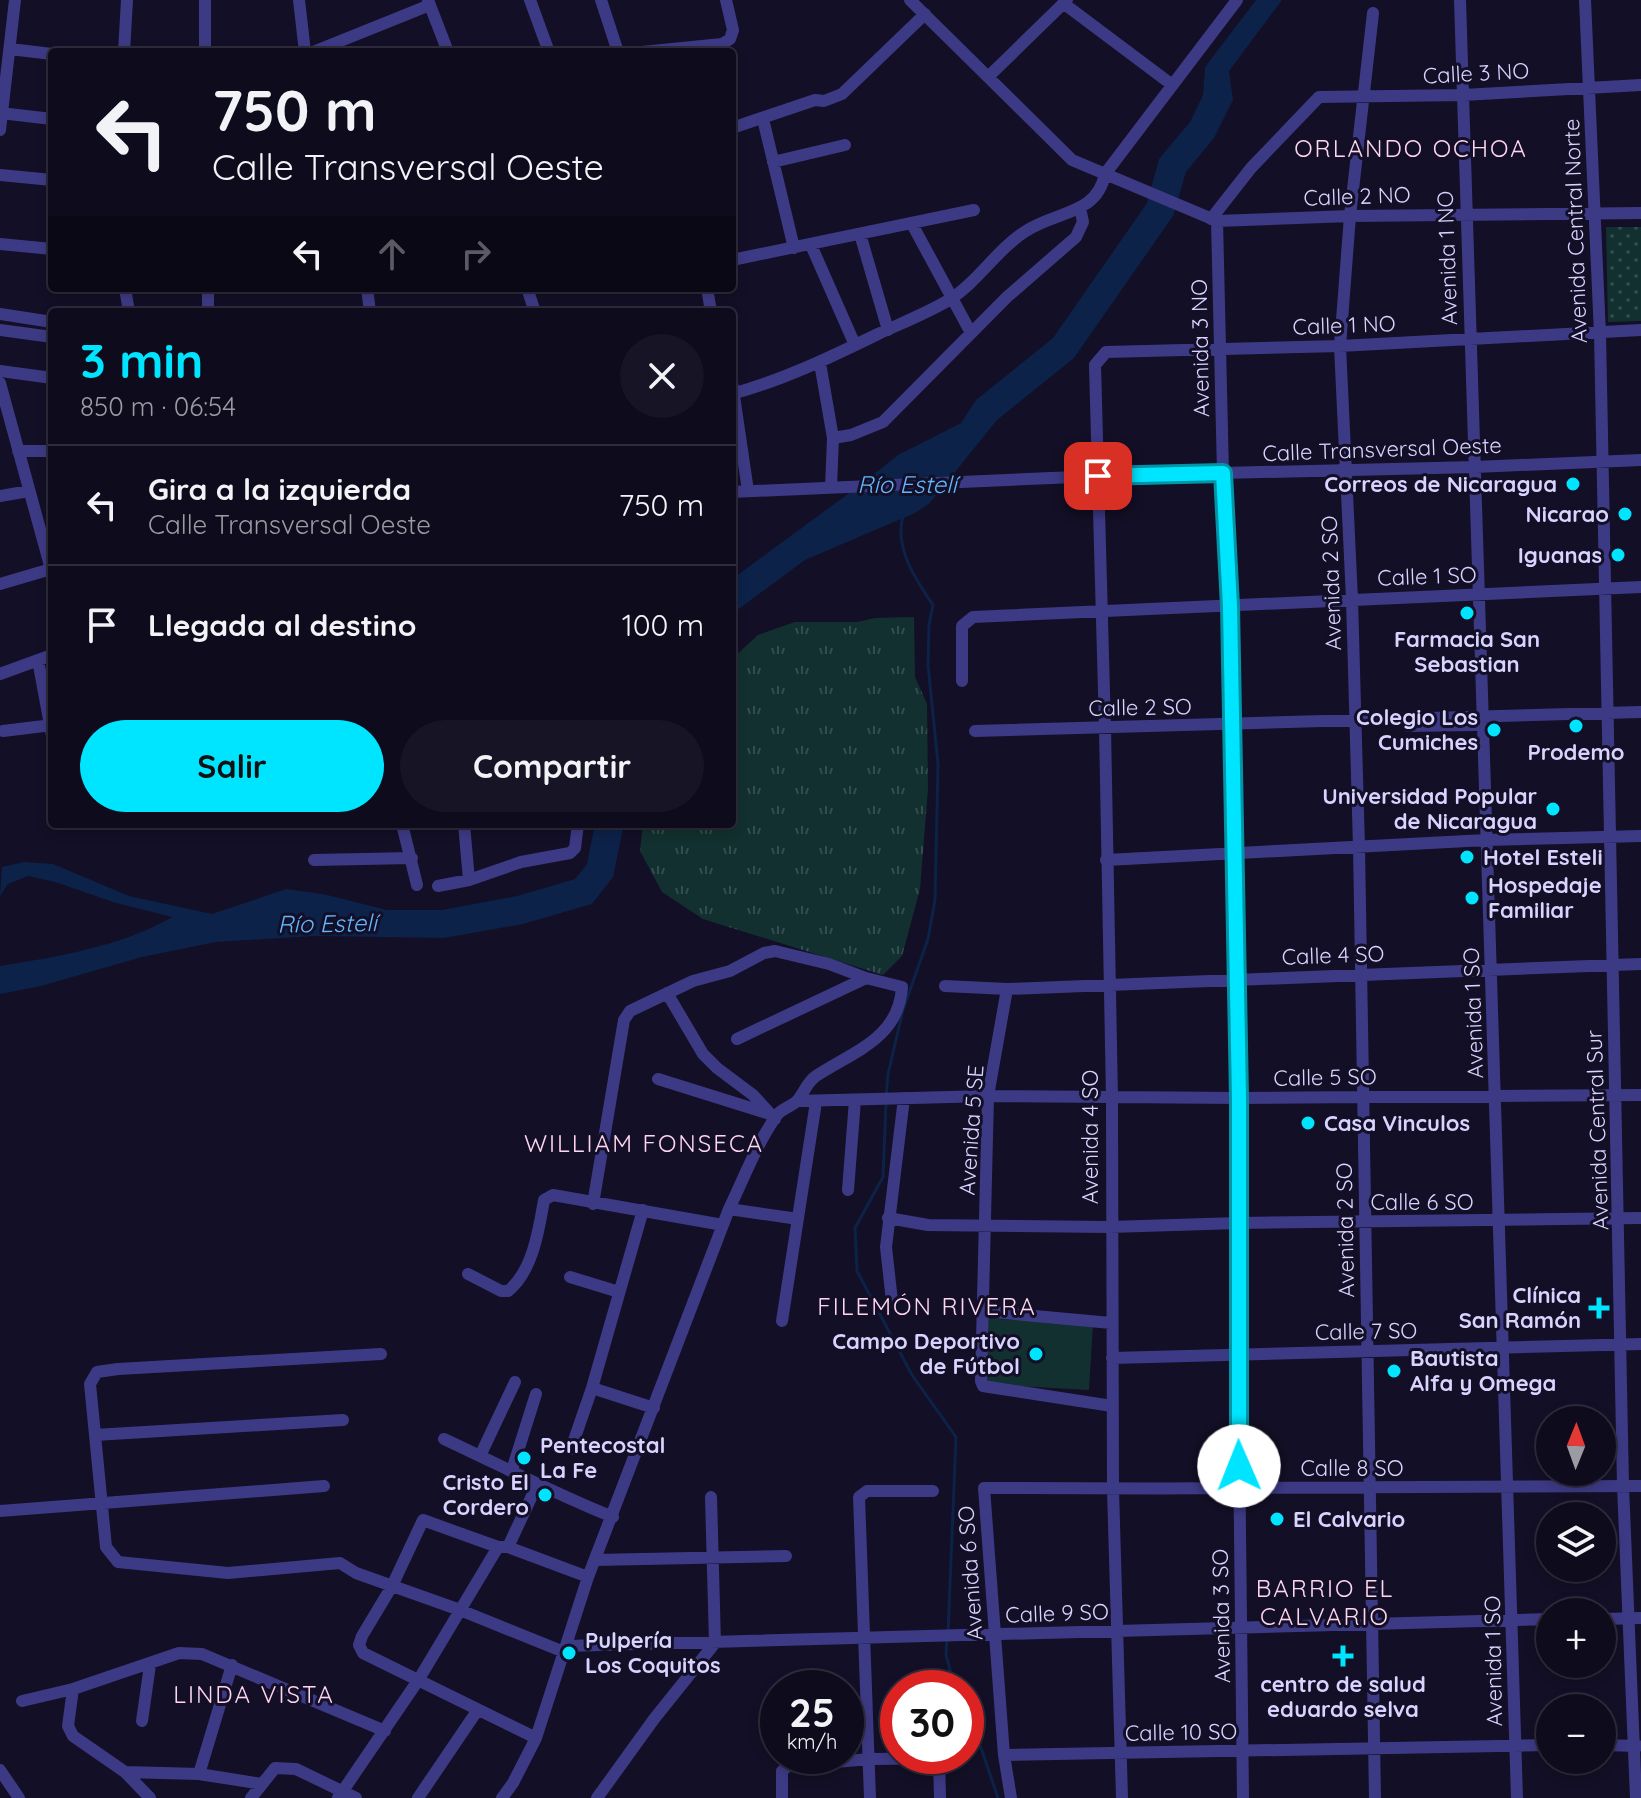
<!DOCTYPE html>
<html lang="es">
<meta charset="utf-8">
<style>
body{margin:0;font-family:Quicksand,sans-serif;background:#171425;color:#f1f3f6;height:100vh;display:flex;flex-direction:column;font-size:30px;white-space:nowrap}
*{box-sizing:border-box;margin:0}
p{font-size:26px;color:#9b9ba3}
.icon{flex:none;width:44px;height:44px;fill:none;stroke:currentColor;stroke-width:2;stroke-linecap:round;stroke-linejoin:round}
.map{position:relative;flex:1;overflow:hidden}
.sheet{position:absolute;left:48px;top:308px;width:688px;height:520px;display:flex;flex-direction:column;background:#0e0b1c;border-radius:8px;box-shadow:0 4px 12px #0003,0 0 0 2px #2e2b3b}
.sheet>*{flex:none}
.guide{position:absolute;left:48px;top:48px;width:688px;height:244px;border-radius:8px;box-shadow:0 4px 12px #0003,0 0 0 2px #2e2b3b;background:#0e0b1c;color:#f1f3f6;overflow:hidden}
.needle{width:52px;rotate:1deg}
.fabs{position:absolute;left:1536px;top:1406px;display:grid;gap:16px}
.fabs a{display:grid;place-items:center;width:80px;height:80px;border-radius:50%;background:#0e0b1c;box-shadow:0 4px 12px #0003,0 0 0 2px #2e2b3b;font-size:40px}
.speed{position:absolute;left:760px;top:1670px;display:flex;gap:16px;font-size:40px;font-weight:700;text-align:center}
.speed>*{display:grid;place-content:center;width:104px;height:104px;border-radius:50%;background:#0e0b1c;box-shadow:0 4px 12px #0003,0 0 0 2px #2e2b3b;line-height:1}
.speed small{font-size:20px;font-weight:400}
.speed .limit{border:12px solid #d22;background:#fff;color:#111}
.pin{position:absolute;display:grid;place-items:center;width:68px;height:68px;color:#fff;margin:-34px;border-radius:16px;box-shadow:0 4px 12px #0006}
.me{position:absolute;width:88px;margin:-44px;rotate:359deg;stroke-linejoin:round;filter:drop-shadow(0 0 6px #0008)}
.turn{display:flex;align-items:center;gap:28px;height:168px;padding:0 32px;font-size:36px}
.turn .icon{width:104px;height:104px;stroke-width:2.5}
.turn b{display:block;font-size:56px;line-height:68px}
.lanes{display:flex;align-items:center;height:76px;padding:0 32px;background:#0003;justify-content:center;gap:40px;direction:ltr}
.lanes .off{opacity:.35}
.round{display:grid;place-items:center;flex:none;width:84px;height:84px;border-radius:42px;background:#171425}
.headline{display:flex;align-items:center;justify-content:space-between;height:136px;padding:0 32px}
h1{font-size:48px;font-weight:700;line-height:60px;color:#00e5ff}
.button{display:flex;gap:16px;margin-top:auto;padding:16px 32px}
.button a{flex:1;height:92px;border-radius:48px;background:#00e5ff;color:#111;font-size:32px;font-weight:700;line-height:92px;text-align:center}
.button a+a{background:#171425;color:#f1f3f6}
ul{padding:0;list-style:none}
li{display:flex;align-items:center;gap:24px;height:120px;padding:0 32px;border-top:2px solid #2e2b3b}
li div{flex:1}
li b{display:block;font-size:30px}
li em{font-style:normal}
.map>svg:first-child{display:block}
</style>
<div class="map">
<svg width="1641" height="1798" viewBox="0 0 1641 1798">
<defs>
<pattern id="grass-tufts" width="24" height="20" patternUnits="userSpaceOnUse" patternTransform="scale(2)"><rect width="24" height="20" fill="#12302f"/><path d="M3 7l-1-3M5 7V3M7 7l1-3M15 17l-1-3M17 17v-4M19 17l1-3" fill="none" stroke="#344d4e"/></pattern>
<pattern id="park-dots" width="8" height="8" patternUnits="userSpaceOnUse" patternTransform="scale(2)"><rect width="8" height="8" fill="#12302f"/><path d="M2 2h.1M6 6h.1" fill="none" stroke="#344d4e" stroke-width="1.8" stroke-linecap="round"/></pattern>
</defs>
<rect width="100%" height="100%" fill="#130f26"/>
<path fill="url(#grass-tufts)" d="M914,617L915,677L927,704L928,789L920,889L902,956L883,975L703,919L662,892L640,851L643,824H732V659L758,635L795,622H857L875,618Z"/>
<path fill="url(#park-dots)" d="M1606,227H1641V321L1608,322Z"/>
<path fill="#12302f" d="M983,1318L1093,1325L1089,1390L980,1384Z"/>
<path fill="#0c2248" d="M1256,0H1282L1229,71L1233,100L1214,138L1186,172L1173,216L1074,358L997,420L930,503L915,513L805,560L732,614V579L856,488L898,455L961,423L976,400L1053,338L1147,203L1159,159L1190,122L1203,95L1205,67Z
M595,824H624L613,877L592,904L523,924L444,938L314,936L216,942L142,957L41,986L0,994V966C56,957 123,946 172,917L116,903L55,882L28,876L8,884L0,896L2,867L24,862L53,864L129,896L212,914L286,889L323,894L387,910H442L517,896L575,879L587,864Z"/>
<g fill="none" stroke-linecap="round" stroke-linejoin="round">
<path stroke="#0c2248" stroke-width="3" d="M886,1097L888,1074L903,1010L928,939L935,900L938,764L928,665L929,625L933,605C916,580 894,548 903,516
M886,1104L883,1177L855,1228L857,1271L912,1375L956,1437L948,1633
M947,1641L946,1655L955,1688
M966,1711L975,1730L998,1798"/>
<path stroke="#3d3a85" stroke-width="12" d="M205,0V52
M299,0L305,52
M428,0L448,52
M530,0L549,52
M601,0L618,52
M910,0L1072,160L1217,221L1350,216L1641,213
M1460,0L1517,1798
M1585,0L1600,334L1623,1486L1636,1798
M1063,3L1171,84
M1373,13L1350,216L1340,346L1352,599L1359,847L1375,1798
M10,49L52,54
M124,52L127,0
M313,52L430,5
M642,52L722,44L730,39L733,30L726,0
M988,77L1067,0
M0,113L52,119
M763,119L794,248
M732,128L815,100L824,101L842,94L925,14
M0,130L15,0
M773,162L845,145
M0,175L52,180
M1211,219L1251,168L1319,97L1463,95L1641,85
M1217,221L1223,473L1230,606L1239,1098L1238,1355L1243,1798
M912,224L971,333
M860,234L888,330
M0,244L52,249
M811,245L855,345
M732,260L974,210
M125,288L129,312
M367,288L370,312
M527,288L535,312
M707,288L711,312
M208,312V288
M0,314L52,322
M0,330L52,337
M820,363L833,438L831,487
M0,371L52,378
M732,382L748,491
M0,383L52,573
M732,394C783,380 831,357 878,334C902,323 927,313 949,300C978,282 997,249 1026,231C1056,211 1097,215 1105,174L1237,0
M833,438L851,435L883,422L1007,297L1076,237L1083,222L1080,208
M18,451H52
M732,492L1098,476L1475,467L1641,460
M0,496L29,491
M0,584L51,569
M38,660L52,736
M0,674L52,655
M962,681V626L973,617L1641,587
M1408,726L1475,725L1483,718
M3,731L52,725
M975,731L1641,712
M121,824H150
M402,824L417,885
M464,824L469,880
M314,860L412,858
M1106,860L1486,840L1641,836
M438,886L469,880L521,862L570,853L575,848L578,824
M945,986L1007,989L1641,964
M1007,989L988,1096L981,1381L983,1386L989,1387L1112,1406
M667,993L703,1054L717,1068L753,1095L775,1119
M658,1079L770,1114
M797,1101L988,1096L1239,1098L1641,1095
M848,1190L855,1100
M593,1204L624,1020L630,1011L693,981L730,971L764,953L775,951L829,964L866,978
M729,1209L798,1219
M888,1218L928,1225L1110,1227L1238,1223L1641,1218
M468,1274L501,1291H508C533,1271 539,1229 544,1200L553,1195L723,1225
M570,1277L619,1292
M892,1301L886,1247L904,1098
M982,1311L1111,1323
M782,1321L816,1102
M381,1354L118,1369L97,1372L90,1384L106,1547L118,1562L228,1573L340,1563L356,1573L460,1610L564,1652
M1112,1358L1641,1344
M592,1388L654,1408
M95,1435L343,1420
M444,1439C500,1465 555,1494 613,1517
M571,1449L592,1388L643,1210
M480,1456L515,1382
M512,1470L536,1394
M0,1511L324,1486
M508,1547L537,1485
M595,1560L786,1556
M1602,1619L1641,1618
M566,1646L1550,1619
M73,1689L68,1726L73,1736L125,1772L150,1798
M22,1701L73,1689L179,1653L202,1654L385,1731
M142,1721L150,1665
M536,1738L363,1653L359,1645L362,1636L392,1586L423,1520L498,1547H508L588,1577
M1602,1745L1638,1746
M1004,1755L1550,1745
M939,1760L940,1798
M0,1770L19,1798
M125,1772L199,1774L262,1784
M199,1774L232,1665
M251,1798L275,1768L296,1769L356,1798
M338,1798L419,1679L498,1547
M418,1798L477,1711
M502,1798L513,1783L536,1738L588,1577L729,1209C744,1178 757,1143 777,1115C782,1108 791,1107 797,1101C804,1093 807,1082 816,1076C852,1052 899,1039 902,987L866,978L737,1039
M597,1798L654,1719L715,1643L711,1497
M782,1798V1771L788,1766L870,1759L962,1758
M870,1798L859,1497L867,1491H933
M1011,1798L1004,1755L984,1488C1203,1489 1422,1488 1641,1486
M1122,1798L1113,1489L1112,1098L1105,728L1095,365L1106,352L1340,346L1641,330"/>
</g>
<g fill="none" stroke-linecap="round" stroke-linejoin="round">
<defs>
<path id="route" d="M1098,476L1223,473L1230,606L1239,1098V1466"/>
</defs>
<use href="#route" stroke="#0095a6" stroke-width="20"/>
<use href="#route" stroke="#00e5ff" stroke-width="14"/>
</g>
<g fill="#00e5ff" stroke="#130f26" stroke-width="3">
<circle cx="1573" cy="484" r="8"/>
<circle cx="1625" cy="514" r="8"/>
<circle cx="1618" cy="555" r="8"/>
<circle cx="1467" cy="613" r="8"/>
<circle cx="1576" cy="726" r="8"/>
<circle cx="1494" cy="730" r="8"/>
<circle cx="1553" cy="809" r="8"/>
<circle cx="1467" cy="857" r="8"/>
<circle cx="1472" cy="898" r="8"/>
<circle cx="1308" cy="1123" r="8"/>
<path d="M1595 1296h8v8h8v8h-8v8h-8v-8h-8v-8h8z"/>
<circle cx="1036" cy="1354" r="8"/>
<circle cx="1394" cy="1371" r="8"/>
<circle cx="524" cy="1458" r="8"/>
<circle cx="545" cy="1495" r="8"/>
<circle cx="1277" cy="1519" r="8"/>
<circle cx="569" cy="1653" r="8"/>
<path d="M1339 1644h8v8h8v8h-8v8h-8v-8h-8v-8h8z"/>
</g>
<g text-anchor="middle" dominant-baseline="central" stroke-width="6" stroke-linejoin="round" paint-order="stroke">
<g font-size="22" fill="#d9d4ff" stroke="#130f26">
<text transform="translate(1476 73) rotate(-3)">Calle 3 NO</text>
<text transform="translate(1357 196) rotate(-2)">Calle 2 NO</text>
<text transform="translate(1575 231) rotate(-92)">Avenida Central Norte</text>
<text transform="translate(1447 258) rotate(-92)">Avenida 1 NO</text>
<text transform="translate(1344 325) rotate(-2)">Calle 1 NO</text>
<text transform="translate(1200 348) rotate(-91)">Avenida 3 NO</text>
<text transform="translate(1382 449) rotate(-2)">Calle Transversal Oeste</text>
<text transform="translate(1427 576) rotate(-2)">Calle 1 SO</text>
<text transform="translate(1331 583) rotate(-92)">Avenida 2 SO</text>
<text transform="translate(1140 707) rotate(-1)">Calle 2 SO</text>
<text transform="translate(1333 955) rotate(-2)">Calle 4 SO</text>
<text transform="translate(1473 1013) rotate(-92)">Avenida 1 SO</text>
<text transform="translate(1325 1077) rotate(-1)">Calle 5 SO</text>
<text transform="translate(971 1130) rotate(-86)">Avenida 5 SE</text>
<text transform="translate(1597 1130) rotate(-92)">Avenida Central Sur</text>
<text transform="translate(1090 1137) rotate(-90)">Avenida 4 SO</text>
<text x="1422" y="1202">Calle 6 SO</text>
<text transform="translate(1345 1230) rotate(-91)">Avenida 2 SO</text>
<text transform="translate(1366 1331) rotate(-1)">Calle 7 SO</text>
<text x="1352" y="1468">Calle 8 SO</text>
<text transform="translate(970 1573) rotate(-94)">Avenida 6 SO</text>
<text transform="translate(1057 1613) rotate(-2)">Calle 9 SO</text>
<text transform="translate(1221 1616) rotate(-91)">Avenida 3 SO</text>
<text transform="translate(1493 1661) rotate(-91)">Avenida 1 SO</text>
<text transform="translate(1181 1732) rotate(-1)">Calle 10 SO</text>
</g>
<g font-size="22" font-weight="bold" fill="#d9d4ff" stroke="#130f26" text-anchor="end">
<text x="1557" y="484">Correos de Nicaragua</text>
<text x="1609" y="514">Nicarao</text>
<text x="1602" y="555">Iguanas</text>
<text x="1467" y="639" text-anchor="middle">Farmacia San<tspan x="1467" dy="25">Sebastian</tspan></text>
<text x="1478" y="717">Colegio Los<tspan x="1478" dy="25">Cumiches</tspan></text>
<text x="1576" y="752" text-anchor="middle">Prodemo</text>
<text x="1537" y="796">Universidad Popular<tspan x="1537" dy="25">de Nicaragua</tspan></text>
<text x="1483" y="857" text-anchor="start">Hotel Esteli</text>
<text x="1488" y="885" text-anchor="start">Hospedaje<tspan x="1488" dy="25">Familiar</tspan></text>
<text x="1324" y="1123" text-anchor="start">Casa Vinculos</text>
<text x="1581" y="1295">Clínica<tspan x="1581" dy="25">San Ramón</tspan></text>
<text x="1020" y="1341">Campo Deportivo<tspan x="1020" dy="25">de Fútbol</tspan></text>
<text x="1410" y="1358" text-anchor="start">Bautista<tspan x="1410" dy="25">Alfa y Omega</tspan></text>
<text x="540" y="1445" text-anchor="start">Pentecostal<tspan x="540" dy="25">La Fe</tspan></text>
<text x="529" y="1482">Cristo El<tspan x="529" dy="25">Cordero</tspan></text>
<text x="1293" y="1519" text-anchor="start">El Calvario</text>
<text x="585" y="1640" text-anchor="start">Pulpería<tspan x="585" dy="25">Los Coquitos</tspan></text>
<text x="1343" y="1684" text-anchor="middle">centro de salud<tspan x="1343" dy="25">eduardo selva</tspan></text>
</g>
<g font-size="24" letter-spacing="2" fill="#ffd6f0" stroke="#130f26">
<text x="1411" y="148">ORLANDO OCHOA</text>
<text x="644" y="1143">WILLIAM FONSECA</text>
<text x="927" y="1306">FILEMÓN RIVERA</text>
<text x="1325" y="1588">BARRIO EL<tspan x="1325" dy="28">CALVARIO</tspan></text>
<text x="254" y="1694">LINDA VISTA</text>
</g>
<g font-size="24" font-style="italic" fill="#62b6ff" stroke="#130f26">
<text x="907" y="484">Río Estelí</text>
<text transform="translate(327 923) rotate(-1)">Río Estelí</text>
</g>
</g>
</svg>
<div class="fabs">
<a><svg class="needle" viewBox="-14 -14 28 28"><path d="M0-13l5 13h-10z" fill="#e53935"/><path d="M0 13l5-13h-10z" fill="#9b9ba3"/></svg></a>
<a><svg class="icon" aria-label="layers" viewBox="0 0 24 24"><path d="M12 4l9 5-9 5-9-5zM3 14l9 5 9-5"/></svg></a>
<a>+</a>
<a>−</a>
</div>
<div class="speed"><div>25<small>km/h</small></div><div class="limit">30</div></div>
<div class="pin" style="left:1098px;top:476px;background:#d93025"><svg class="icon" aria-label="arrive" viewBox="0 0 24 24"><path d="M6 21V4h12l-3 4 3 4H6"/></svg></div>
<svg class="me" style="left:1239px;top:1466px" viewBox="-20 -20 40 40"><circle r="19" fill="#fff"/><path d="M0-13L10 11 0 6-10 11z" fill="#00e5ff"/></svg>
<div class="guide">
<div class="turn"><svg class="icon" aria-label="left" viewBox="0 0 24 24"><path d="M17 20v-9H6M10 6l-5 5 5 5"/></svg><div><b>750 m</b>Calle Transversal Oeste</div></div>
<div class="lanes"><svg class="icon" aria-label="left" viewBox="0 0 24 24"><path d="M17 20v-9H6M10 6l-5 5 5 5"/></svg><svg class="icon off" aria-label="ahead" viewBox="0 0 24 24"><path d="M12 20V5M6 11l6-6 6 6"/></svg><svg class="icon off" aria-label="right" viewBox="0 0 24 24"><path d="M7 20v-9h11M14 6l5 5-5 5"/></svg></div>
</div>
<section class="sheet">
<div class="headline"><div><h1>3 min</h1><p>850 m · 06:54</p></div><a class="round"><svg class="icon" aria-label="close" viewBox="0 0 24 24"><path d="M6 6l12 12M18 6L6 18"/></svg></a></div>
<ul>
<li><svg class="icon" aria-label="left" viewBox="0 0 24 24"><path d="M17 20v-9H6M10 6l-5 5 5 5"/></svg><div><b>Gira a la izquierda</b><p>Calle Transversal Oeste</p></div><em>750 m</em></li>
<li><svg class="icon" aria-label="arrive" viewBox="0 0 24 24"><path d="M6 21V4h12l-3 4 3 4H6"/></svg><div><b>Llegada al destino</b></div><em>100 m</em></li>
</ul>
<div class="button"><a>Salir</a><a>Compartir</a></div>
</section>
</div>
